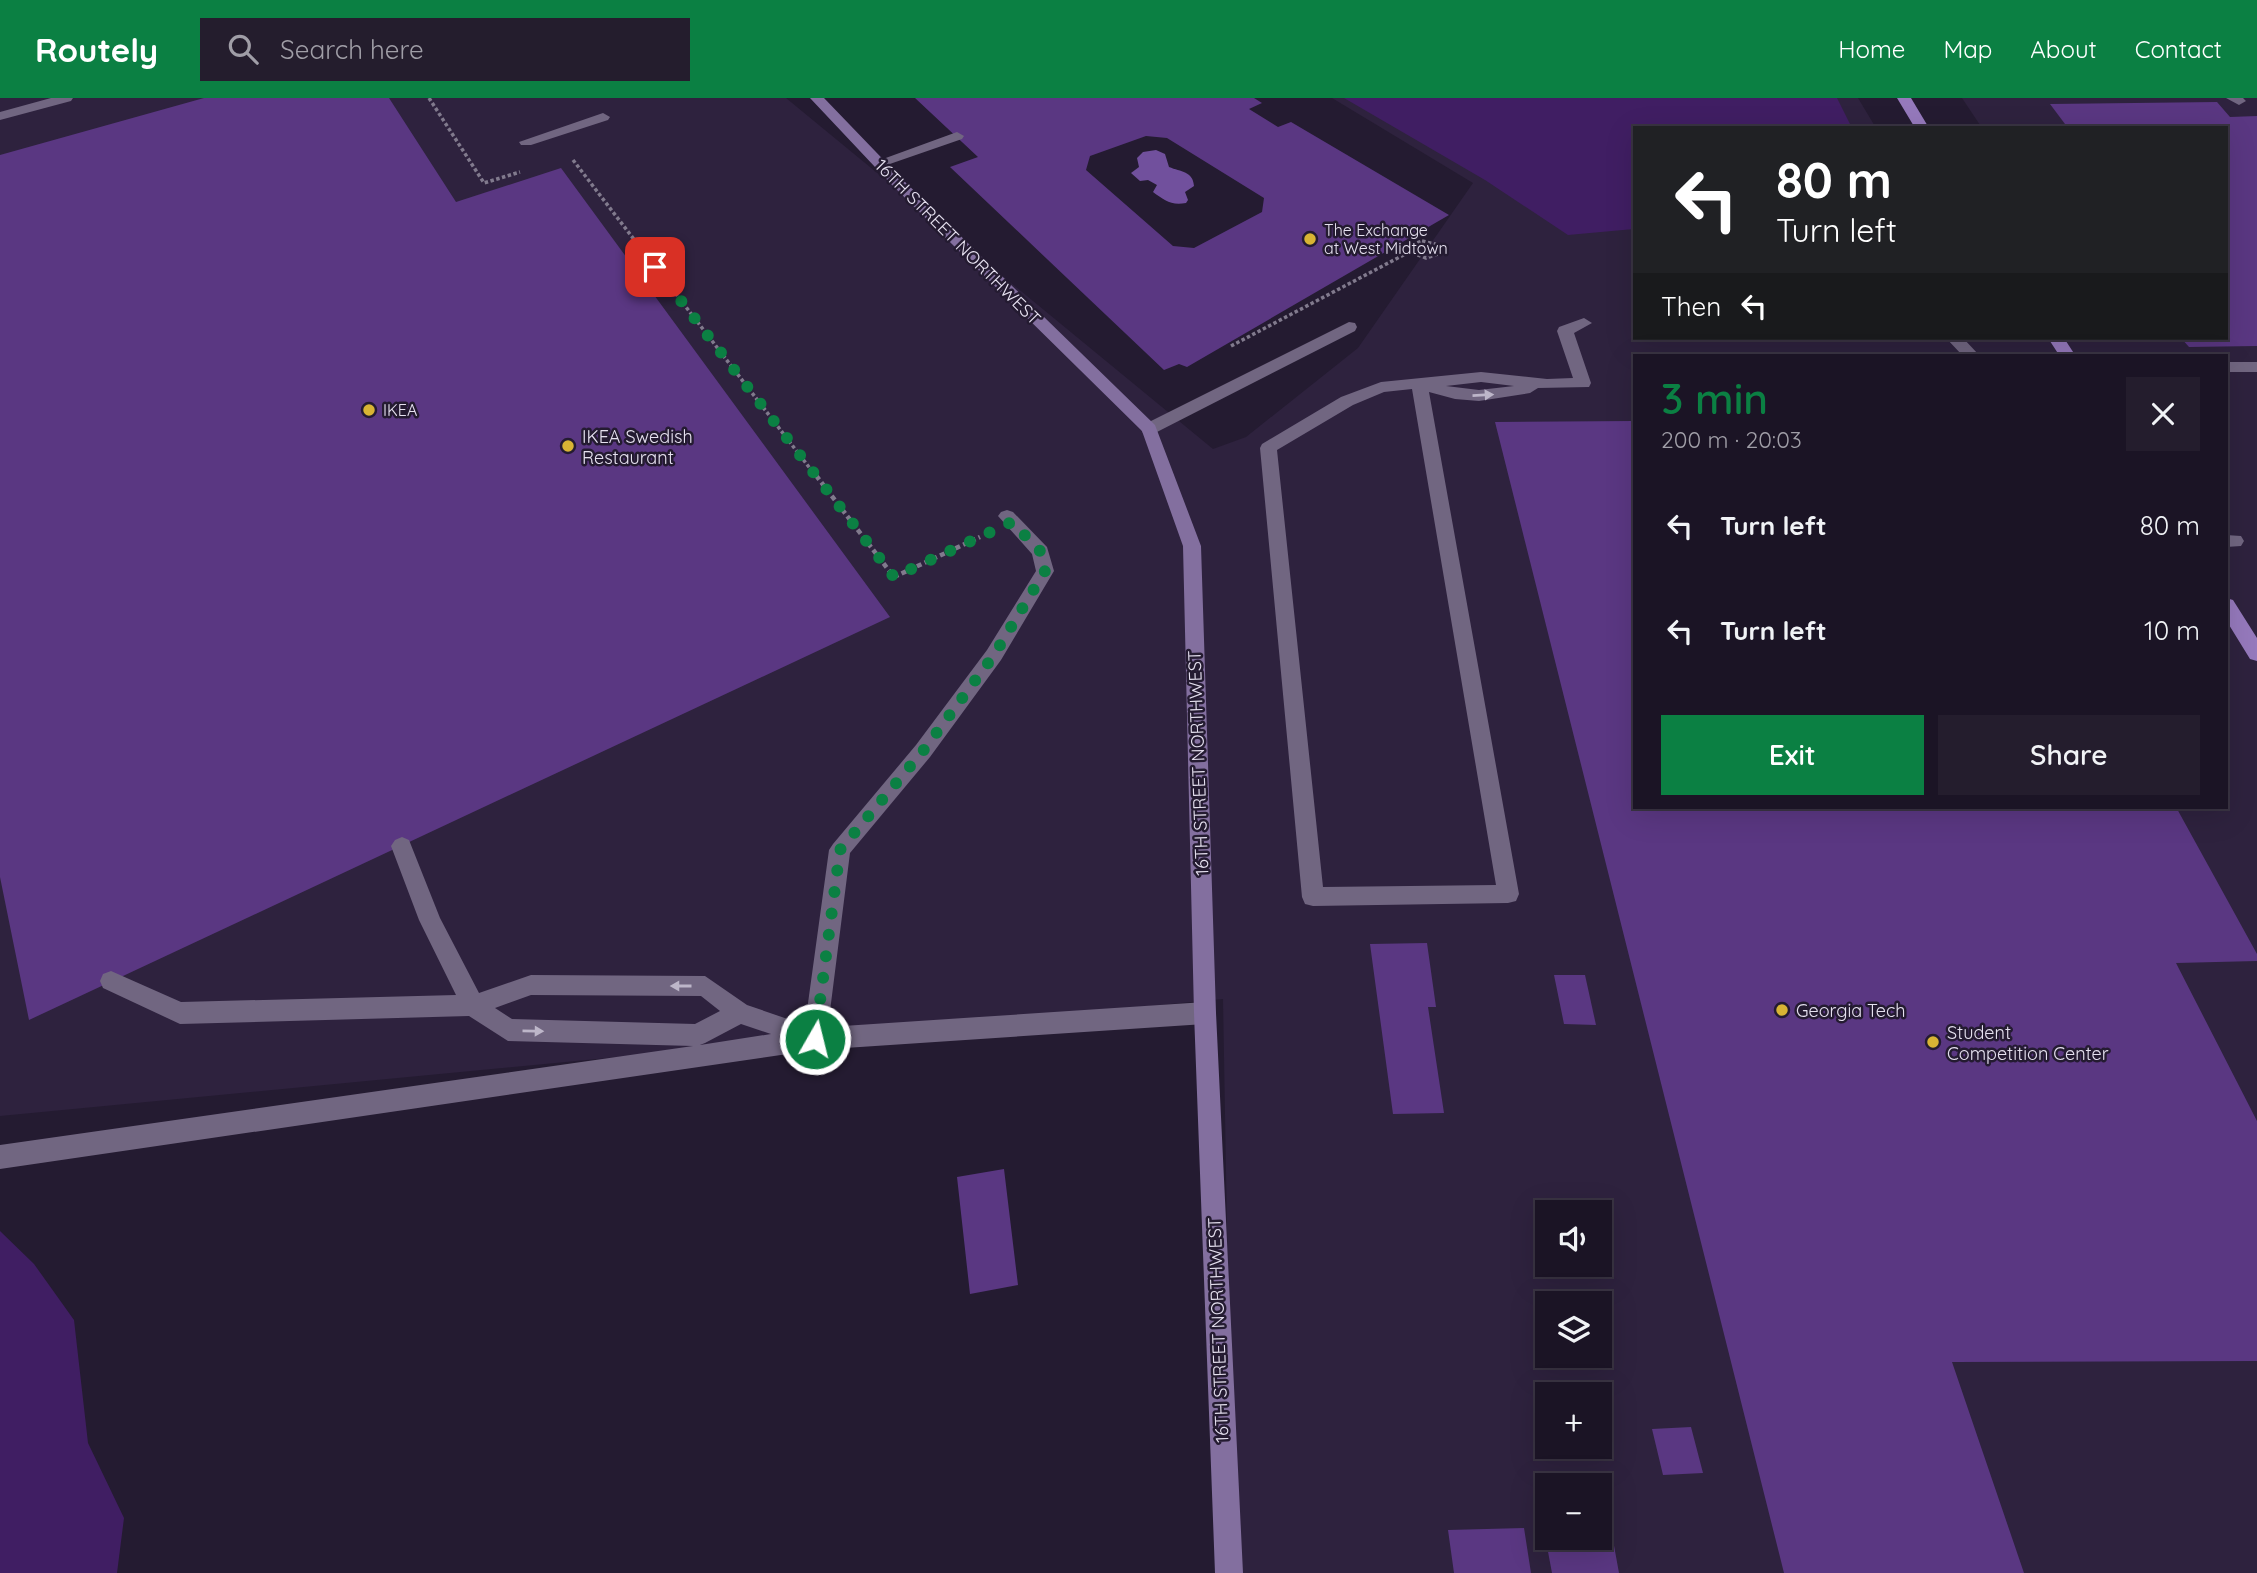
<!DOCTYPE html>
<meta charset="utf-8">
<style>
body{margin:0;font-family:Quicksand,sans-serif;background:#241d2d;color:#f1f3f6;height:100vh;display:flex;flex-direction:column;font-size:26px;white-space:nowrap}
*{box-sizing:border-box;margin:0}
p{font-size:23px;color:#a09ea7}
.icon{flex:none;width:38px;height:38px;fill:none;stroke:currentColor;stroke-width:2;stroke-linecap:round;stroke-linejoin:round}
.map{position:relative;flex:1;overflow:hidden}
.panel{position:absolute;left:1633px;top:256px;width:595px;height:455px;display:flex;flex-direction:column;background:#1b1425;border-radius:0px;box-shadow:0 7px 28px #0002,0 0 0 2px #393342}
.panel>*{flex:none}
.top-card{position:absolute;left:1633px;top:28px;width:595px;height:214px;border-radius:0px;box-shadow:0 7px 28px #0002,0 0 0 2px #393342;background:#202124;color:#fff;overflow:hidden}
.controls{position:absolute;left:1535px;top:1102px;display:grid;gap:14px}
.controls a{display:grid;place-items:center;width:77px;height:77px;border-radius:0px;background:#1b1425;box-shadow:0 7px 28px #0002,0 0 0 2px #393342;font-size:35px}
.pin{position:absolute;display:grid;place-items:center;width:60px;height:60px;color:#fff;margin:-30px;border-radius:14px;box-shadow:0 4px 10px #0006}
.me{position:absolute;width:77px;margin:-38px;rotate:8deg;stroke-linejoin:round;filter:drop-shadow(0 0 5px #0008)}
.turn{display:flex;align-items:center;gap:24px;height:147px;padding:0 28px;font-size:32px}
.turn .icon{width:91px;height:91px;stroke-width:2.5}
.turn b{display:block;font-size:49px;line-height:60px}
.then{display:flex;align-items:center;height:66px;padding:0 28px;background:#0003;gap:14px;font-size:26px}
.round{display:grid;place-items:center;flex:none;width:74px;height:74px;border-radius:0px;background:#241d2d}
.headline{display:flex;align-items:center;justify-content:space-between;height:119px;padding:0 28px}
h1{font-size:42px;font-weight:600;line-height:52px;color:#0b8043}
.primary-button{display:flex;gap:14px;margin-top:auto;padding:14px 28px}
.primary-button a{flex:1;height:80px;border-radius:0px;background:#0b8043;color:#fff;font-size:28px;font-weight:600;line-height:80px;text-align:center}
.primary-button a+a{background:#241d2d;color:#f1f3f6}
ul{padding:0;list-style:none}
li{display:flex;align-items:center;gap:21px;height:105px;padding:0 28px}
li div{flex:1}
li b{display:block;font-size:26px}
li em{font-style:normal}
header{display:flex;align-items:center;gap:42px;box-sizing:border-box;height:98px;padding:0 35px;background:#0b8043;color:#fff}
header strong{font-size:33px}
nav{display:flex;gap:38px;margin-inline-start:auto;font-size:24px}
.search{width:490px;height:63px;background:#241d2d;display:flex;align-items:center;gap:18px;box-sizing:border-box;padding:0 24px;border-radius:0px;color:#a09ea7;font-size:26px}
.map>svg:first-child{display:block}
</style>
<header>
<strong>Routely</strong>
<div class="search"><svg class="icon" aria-label="search" viewBox="0 0 24 24"><circle cx="10" cy="10" r="6"/><path d="M15 15l6 6"/></svg>Search here</div>
<nav><a>Home</a><a>Map</a><a>About</a><a>Contact</a></nav>
</header>
<div class="map">
<svg width="2257" height="1475" viewBox="0 0 2257 1475">
<rect width="100%" height="100%" fill="#241b31"/>
<path fill="#2e223e" fill-rule="evenodd" d="M0,0H786L1213,351L1246,339L1358,250L1473,85L1332,0H1858L1876,30H1634V240H2226V30H1982L1962,0H2257V1475H1233L1223,901L0,1018ZM1634,257H2226V709H1634ZM1547,1115H1600V1167H1547ZM1547,1206H1600V1258H1547ZM1547,1297H1600V1349H1547ZM1547,1388H1600V1440H1547Z"/>
<path fill="#401e63" d="M1344,0H1837L1852,30H1634V131L1568,137L1485,82Z
M0,1133L34,1166L74,1222L88,1345L124,1420L117,1475H0Z"/>
<path fill="#71509d" d="M1156,52L1165,56L1169,69C1181,74 1193,73 1194,88L1185,94L1188,102L1186,105C1171,108 1164,102 1153,94L1157,87L1148,82L1140,83L1131,75L1139,69L1137,60L1143,54Z"/>
<path fill="#5a3782" fill-rule="evenodd" d="M204,0H389L456,104L561,70L890,519L29,922L0,779V57Z
M915,0H1254L1262,5L1249,11L1278,29L1291,24L1449,117L1187,269L1179,266L1164,272L950,69L978,59ZM1146,38L1167,40L1264,100L1262,114L1194,150L1173,148L1086,72L1090,58Z
M2217,4L2230,19L2257,18V248L2189,249L2181,240H2226V30H2068L2050,6Z
M1634,323V709H2176L2257,856V863L2176,865L2257,1023V1263L1952,1264L2024,1475H1784L1495,324Z
M1427,845L1436,909H1428L1444,1015L1393,1016L1370,846Z
M1554,877H1585L1596,927L1564,926Z
M1004,1071L1018,1187L970,1196L957,1079Z
M1691,1329L1703,1375L1663,1377L1652,1331Z
M1524,1430L1531,1475H1454L1448,1432Z
M1613,1442L1619,1475H1552L1546,1443Z"/>
<g fill="none" stroke-linecap="round" stroke-linejoin="round">
<path stroke="#817a8d" stroke-width="3.5" stroke-dasharray="3.5 2.5" stroke-linecap="butt" d="M429,0L484,85L520,74
M573,62L812,373
M1422,143L1435,146L1438,156L1426,160L1412,155L1411,147Z
M1231,248L1411,153"/>
<path stroke="#817a8d" stroke-width="4.5" stroke-dasharray="5 3.5" stroke-linecap="butt" d="M811,371L894,479L980,439"/>
<path fill="#716681" fill-rule="evenodd" d="M2226,0H2243L2246,3L2239,7Z
M603,15L610,19L608,22L531,47H521L519,44Z
M957,34L964,38L962,41L884,68L879,69L872,65Z
M1584,220L1592,225L1574,235L1591,285L1589,289L1538,290L1530,295L1479,303L1455,301L1429,294L1519,796L1516,803L1508,805L1313,808L1305,806L1302,799L1260,350L1262,346L1341,299L1381,284L1481,274L1547,281L1573,280L1557,233L1559,229ZM1481,284L1514,288L1479,292L1446,288ZM1412,291L1496,787L1323,789L1277,352L1353,307L1384,294Z
M1349,224L1355,225L1357,229L1355,233L1155,335H1143L1141,331L1143,327Z
M1946,240H1963L1979,257H1962Z
M1007,412L1013,414L1047,449L1054,473L1001,562L930,659L850,755L828,929L1205,904L1213,908L1216,915L1213,922L1205,926L815,952L0,1071V1047L693,948L508,943L469,918L180,926L103,890L100,883L103,876L111,873L181,904L456,897L419,822L391,748L395,742L402,739L409,742L440,820L479,895L531,877L705,878L747,907L805,927L829,752L833,746L916,647L987,552L1036,473L1032,456L998,418L1001,414ZM531,897L701,898L720,913L695,926L512,921L495,910ZM741,926L771,936L700,947L705,945Z
M2226,437L2241,438L2244,443L2241,448L2226,449Z"/>
<path fill="#716681" fill-rule="evenodd" d="M51,0H73L71,3L0,22V14Z
M2226,264H2257V274H2226Z"/>
<path fill="#836f9f" fill-rule="evenodd" d="M810,0H824L901,80L1155,327L1201,448L1216,915L1243,1475H1215L1194,915L1183,448L1142,333L891,86Z"/>
<path fill="#9579bc" fill-rule="evenodd" d="M1897,0H1911L1929,30H1915Z
M2048,240H2064L2075,257H2059Z
M2226,500L2233,502L2257,540V563L2250,561L2226,522Z"/>
</g>
<defs><path id="oneway-solid" d="M-6-.8H1V-3.2L6.5 0L1 3.2V.8H-6Z" transform="scale(1.75)"/></defs>
<g fill="#bdb6c9">
<use href="#oneway-solid" transform="translate(1483 297) rotate(-3)"/>
<use href="#oneway-solid" transform="translate(681 888) rotate(-180)"/>
<use href="#oneway-solid" transform="translate(533 933) rotate(1)"/>
</g>
<g fill="none" stroke-linecap="round" stroke-linejoin="round">
<path stroke="#0b8043" stroke-width="12" stroke-dasharray="0 21.6" d="M655,169L894,479L1012,424L1041,454L1045,473L994,557L923,653L840,752L815,941"/>
</g>
<g fill="#d8b434" stroke="#241b31" stroke-width="2.5">
<circle cx="1310" cy="141" r="7"/>
<circle cx="369" cy="312" r="7"/>
<circle cx="568" cy="348" r="7"/>
<circle cx="1782" cy="912" r="7"/>
<circle cx="1933" cy="944" r="7"/>
</g>
<g text-anchor="middle" dominant-baseline="central" stroke-width="5" stroke-linejoin="round" paint-order="stroke">
<g font-size="16" fill="#e6e1f0" stroke="#241b31" text-anchor="start">
<text x="1324" y="132">The Exchange<tspan x="1324" dy="18">at West Midtown</tspan></text>
<text x="383" y="312">IKEA</text>
</g>
<g font-size="18" fill="#e6e1f0" stroke="#241b31">
<text transform="translate(958 144) rotate(45)">16TH STREET NORTHWEST</text>
<text transform="translate(1198 665) rotate(-92)">16TH STREET NORTHWEST</text>
<text transform="translate(1218 1232) rotate(-92)">16TH STREET NORTHWEST</text>
</g>
<g font-size="18" fill="#e6e1f0" stroke="#241b31" text-anchor="start">
<text x="582" y="338">IKEA Swedish<tspan x="582" dy="21">Restaurant</tspan></text>
<text x="1796" y="912">Georgia Tech</text>
<text x="1947" y="934">Student<tspan x="1947" dy="21">Competition Center</tspan></text>
</g>
</g>
</svg>
<div class="controls">
<a><svg class="icon" aria-label="sound" viewBox="0 0 24 24"><path d="M4 9h4l5-4v14l-5-4H4zM17 9q2 3 0 6"/></svg></a>
<a><svg class="icon" aria-label="layers" viewBox="0 0 24 24"><path d="M12 4l9 5-9 5-9-5zM3 14l9 5 9-5"/></svg></a>
<a>+</a>
<a>−</a>
</div>
<div class="pin" style="left:655px;top:169px;background:#d93025"><svg class="icon" aria-label="arrive" viewBox="0 0 24 24"><path d="M6 21V4h12l-3 4 3 4H6"/></svg></div>
<svg class="me" style="left:815px;top:941px" viewBox="-20 -20 40 40"><circle r="17" fill="#0b8043" stroke="#fff" stroke-width="3"/><path d="M0-11L8 9 0 5-8 9z" fill="#fff"/></svg>
<div class="top-card">
<div class="turn"><svg class="icon" aria-label="left" viewBox="0 0 24 24"><path d="M17 20v-9H6M10 6l-5 5 5 5"/></svg><div><b>80 m</b>Turn left</div></div>
<div class="then">Then<svg class="icon" aria-label="left" viewBox="0 0 24 24"><path d="M17 20v-9H6M10 6l-5 5 5 5"/></svg></div>
</div>
<section class="panel">
<div class="headline"><div><h1>3 min</h1><p>200 m · 20:03</p></div><a class="round"><svg class="icon" aria-label="close" viewBox="0 0 24 24"><path d="M6 6l12 12M18 6L6 18"/></svg></a></div>
<ul>
<li><svg class="icon" aria-label="left" viewBox="0 0 24 24"><path d="M17 20v-9H6M10 6l-5 5 5 5"/></svg><div><b>Turn left</b></div><em>80 m</em></li>
<li><svg class="icon" aria-label="left" viewBox="0 0 24 24"><path d="M17 20v-9H6M10 6l-5 5 5 5"/></svg><div><b>Turn left</b></div><em>10 m</em></li>
</ul>
<div class="primary-button"><a>Exit</a><a>Share</a></div>
</section>
</div>
